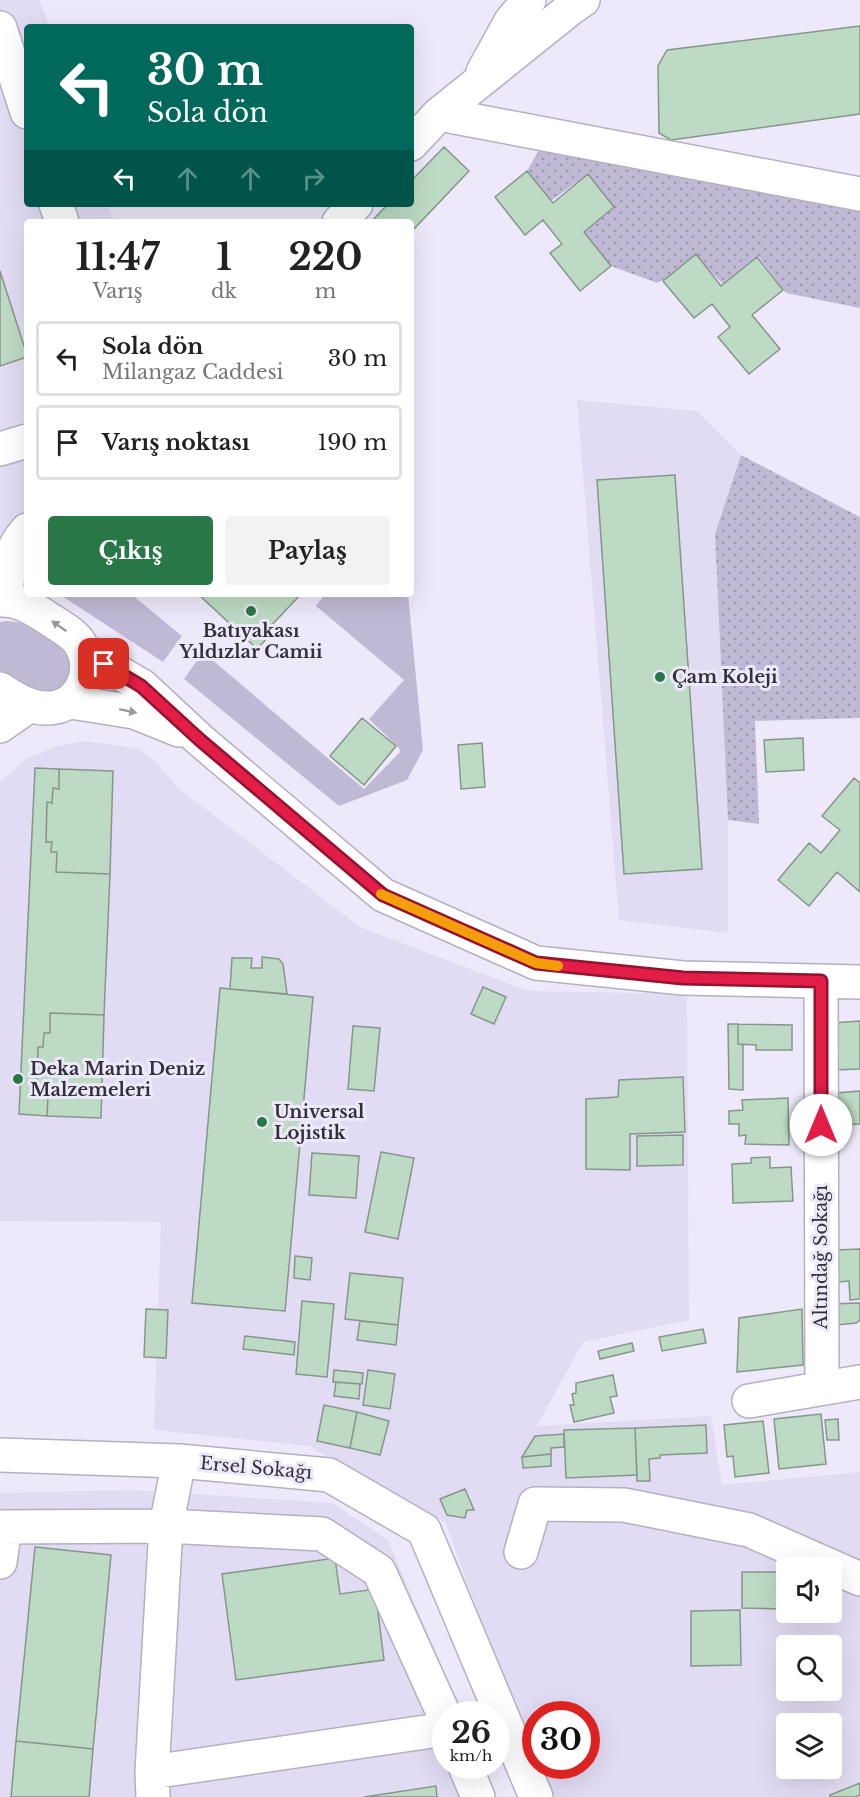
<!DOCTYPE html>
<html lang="tr">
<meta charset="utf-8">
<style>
body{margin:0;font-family:"Libre Baskerville",serif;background:#f2f2f2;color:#222;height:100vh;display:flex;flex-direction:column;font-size:22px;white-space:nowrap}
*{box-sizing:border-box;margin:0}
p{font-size:20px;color:#767676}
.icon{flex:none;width:33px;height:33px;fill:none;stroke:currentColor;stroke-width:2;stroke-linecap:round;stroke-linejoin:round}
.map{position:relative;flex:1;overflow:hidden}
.side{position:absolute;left:24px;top:219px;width:390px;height:378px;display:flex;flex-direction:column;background:#fff;border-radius:6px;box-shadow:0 6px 24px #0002}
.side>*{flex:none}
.guide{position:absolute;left:24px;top:24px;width:390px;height:183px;border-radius:6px;box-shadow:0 6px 24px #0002;background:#00695c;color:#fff;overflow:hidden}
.controls{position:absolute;left:776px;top:1557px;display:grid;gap:12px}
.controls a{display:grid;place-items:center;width:66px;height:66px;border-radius:6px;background:#fff;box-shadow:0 6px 24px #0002;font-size:30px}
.speed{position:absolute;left:432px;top:1701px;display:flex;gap:12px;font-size:30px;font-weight:700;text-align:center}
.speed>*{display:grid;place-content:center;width:78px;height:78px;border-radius:50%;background:#fff;box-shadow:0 6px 24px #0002;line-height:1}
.speed small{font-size:15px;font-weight:400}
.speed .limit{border:9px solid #d22;background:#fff;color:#111}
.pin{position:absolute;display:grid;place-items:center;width:51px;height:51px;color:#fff;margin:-26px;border-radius:12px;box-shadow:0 3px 9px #0006}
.me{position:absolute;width:66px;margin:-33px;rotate:0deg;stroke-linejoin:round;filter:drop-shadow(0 0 4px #0008)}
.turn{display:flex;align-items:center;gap:21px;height:126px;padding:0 24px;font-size:27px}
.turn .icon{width:78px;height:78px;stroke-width:2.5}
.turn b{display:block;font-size:42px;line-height:51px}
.lanes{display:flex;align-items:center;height:57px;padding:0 24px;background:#0003;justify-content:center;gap:30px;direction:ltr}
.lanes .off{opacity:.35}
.eta{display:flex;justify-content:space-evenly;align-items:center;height:102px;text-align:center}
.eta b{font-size:36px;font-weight:700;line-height:42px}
.cta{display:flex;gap:12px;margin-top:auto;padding:12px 24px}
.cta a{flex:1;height:69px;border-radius:6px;background:#297746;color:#fff;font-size:24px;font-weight:700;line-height:69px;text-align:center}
.cta a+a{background:#f2f2f2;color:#222}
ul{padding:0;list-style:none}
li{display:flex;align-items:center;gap:18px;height:75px;margin:0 12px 9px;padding:0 12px;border:3px solid #e0e0e0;border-radius:6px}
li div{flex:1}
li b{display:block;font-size:22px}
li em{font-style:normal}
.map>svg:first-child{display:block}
</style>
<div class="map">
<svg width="860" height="1797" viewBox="0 0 860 1797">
<defs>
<pattern id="park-dots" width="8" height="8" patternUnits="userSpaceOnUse" patternTransform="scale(1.5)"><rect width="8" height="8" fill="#c0b9d6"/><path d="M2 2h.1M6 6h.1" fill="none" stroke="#9d97af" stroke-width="1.8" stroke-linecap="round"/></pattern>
</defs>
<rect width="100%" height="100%" fill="#ede9fa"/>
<path fill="#e1dcf3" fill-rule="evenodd" d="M0,0H40L49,27H27V204H108L114,222H27V523L0,548Z
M577,400L697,411L741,455L715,534L728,820V933L619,920Z
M83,741L137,748L155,761L177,787L360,927L528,991L687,994L689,1320L583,1342L537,1426L711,1416L722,1485L860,1472V1797H549L512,1713L446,1523L309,1446L154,1430L161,1222L0,1221V782L26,759L58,746ZM786,1568H831V1612H786ZM786,1646H831V1690H786ZM536,1714H586V1766H536ZM786,1724H831V1768H786Z
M132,1490L332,1503L388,1540L461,1714H446V1766H483L496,1797H0V1493Z"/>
<path fill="#c0b9d6" d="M59,594H131L182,636L163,662Z
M325,594H408L423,750L407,780L339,806L184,679L203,652L364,789L400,752L399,748L369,719L404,680L316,606Z
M5,621C36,621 64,644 76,671L59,699L0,676V622Z"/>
<path fill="url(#park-dots)" d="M543,143L860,212V308L786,293L759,257L723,284L699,260L657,283L611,266L584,232L614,207L588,174L551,201L527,171Z
M741,455L860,517V718L755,721L759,824L728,820L715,534Z"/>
<path fill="#bddbc4" stroke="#87958a" stroke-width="1.5" d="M860,26V114L671,140L659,133L658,66L667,50Z
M444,147L469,171L411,232V222H371L388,204H411V181Z
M527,171L553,203L588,174L614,207L584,232L611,266L580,291L550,253L562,244L543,220L525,235L495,197Z
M696,254L721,286L757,257L783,290L752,315L780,349L749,374L718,337L730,327L712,304L694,318L663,281Z
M0,271L27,355V357L0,366Z
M675,475L702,869L624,874L597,480Z
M198,594H301L270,627L274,631L257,649Z
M362,718L396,746L364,785L330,756Z
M803,738L804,770L766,772L764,740Z
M482,743L485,787L461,789L458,745Z
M35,768L59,769V789L53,788L52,803L47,802L46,842H52L51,852H57L56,872L110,874L104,1015L50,1013V1033H44L43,1047H38L37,1086H42V1097H48L47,1116L19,1114Z
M59,769L113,771L110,874L56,872L57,852H51L52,842H46L47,802L52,803L53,788L59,789Z
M854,778L860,783V892L837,872L809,906L778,880L809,843L821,853L840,830L822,816Z
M262,957L279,959L283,964L287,994L230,989L232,958H252L251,968H262Z
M483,987L506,997L494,1024L471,1014Z
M220,988L313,997L285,1311L192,1303Z
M50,1013L104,1015L101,1118L47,1116L48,1097H42V1086H37L38,1047H43L44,1033H50Z
M860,1021V1069L834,1070L832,1023Z
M728,1024H738V1044L743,1045V1090L729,1089Z
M738,1024L792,1025V1050H756V1045L738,1044Z
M353,1026L380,1028L374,1091L348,1089Z
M683,1077L685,1132L630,1134V1170L586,1169V1099L618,1097L619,1080Z
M860,1091V1124L839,1125L836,1093Z
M788,1098L789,1145L745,1144L746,1135L739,1136V1124H729V1111L743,1110L742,1100Z
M683,1135V1165L637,1166V1136Z
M381,1152L414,1158L398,1239L365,1232Z
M312,1153L359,1156L356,1198L309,1195Z
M770,1157V1168L791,1167L793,1201L733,1203L732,1164L751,1163V1158Z
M860,1249V1299L850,1300L849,1281L838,1282L836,1250Z
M295,1256L312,1258L310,1280L294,1278Z
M350,1273L403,1278L398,1325L345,1319Z
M302,1301L334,1304L327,1377L296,1374Z
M860,1303V1320L856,1323L837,1325L826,1304Z
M146,1309L168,1310L166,1358L144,1357Z
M802,1309L803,1365L737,1372L739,1318Z
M360,1321L398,1325L396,1345L357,1340Z
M703,1329L706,1343L662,1351L659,1337Z
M245,1336L295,1342L294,1355L243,1349Z
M632,1343L634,1351L600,1359L598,1351Z
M334,1370L363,1373L362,1384L333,1382Z
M368,1370L395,1374L390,1409L363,1405Z
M613,1375L617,1396L610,1397L614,1413L574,1422L570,1405H574L572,1394L576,1393V1383Z
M336,1382L360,1384L359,1399L334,1396Z
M324,1405L357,1412L350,1448L317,1441Z
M357,1412L389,1421L380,1455L350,1448Z
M821,1414L826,1464L779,1469L774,1419Z
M838,1419L839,1440H827L825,1420Z
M763,1421L769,1473L735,1477L733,1456L727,1457L724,1425Z
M706,1425L707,1453L660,1455V1458L649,1459L650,1481H637L635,1428Z
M635,1428L637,1475L566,1478L564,1430Z
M564,1434V1447L551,1448V1454L522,1457L535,1436Z
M551,1454V1466L523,1468L522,1457Z
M465,1489L474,1510H467L465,1518L447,1515L440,1499Z
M35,1547L111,1555L93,1749L16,1741Z
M335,1558L340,1594L375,1589L384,1660L236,1680L222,1574Z
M742,1572H782L783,1609L742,1608Z
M740,1610L741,1665L691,1666V1611Z
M16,1741L93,1749L89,1797H11Z
M860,1783V1795L855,1797H830V1795Z
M436,1786L437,1797H364Z"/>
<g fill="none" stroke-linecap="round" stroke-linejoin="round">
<defs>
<path id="minor" d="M0,28L27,112
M483,72L511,21L529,0
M439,114L860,194
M411,144L439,114L570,9L583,0
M56,204L62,222
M339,222L356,204
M0,449L27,441
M0,600C18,599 32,608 46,617C56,624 72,632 79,642C98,670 80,709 46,708C29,708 14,698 0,689
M6,600C8,571 7,552 27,530
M84,652L142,686L200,740L383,895L536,963L683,978L860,982
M71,702L134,712L179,730
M0,726L30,705
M821,981L822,1388
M749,1401L860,1382
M0,1455L179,1461L329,1475L424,1530L536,1797
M0,1527L166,1526L322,1534L379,1571L446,1719
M521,1552L535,1504L624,1505L749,1530L860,1579
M0,1562L5,1527
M465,1766L478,1797
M152,1772L446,1729
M153,1797L152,1772L166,1526L179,1461"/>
</defs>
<use href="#minor" stroke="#b4b0c0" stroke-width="36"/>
<use href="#minor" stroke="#fff" stroke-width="33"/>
</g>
<defs><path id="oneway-solid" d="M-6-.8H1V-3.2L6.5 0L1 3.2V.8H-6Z" transform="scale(1.5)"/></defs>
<g fill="#99989c">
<use href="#oneway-solid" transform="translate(59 626) rotate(-145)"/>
<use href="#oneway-solid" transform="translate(128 711) rotate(12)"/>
</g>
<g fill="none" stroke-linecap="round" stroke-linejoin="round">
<defs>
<path id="route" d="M104,664L141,686L200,740L383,895L536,963L683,978L821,981V1125"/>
</defs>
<use href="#route" stroke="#92132f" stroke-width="15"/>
<use href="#route" stroke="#e11d48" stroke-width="10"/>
<path stroke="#f59e0b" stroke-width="10" d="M381,894L536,963L558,966"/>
</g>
<g fill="#297746" stroke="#ede9fa" stroke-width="2">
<circle cx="251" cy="611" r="6"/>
<circle cx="660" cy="677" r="6"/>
<circle cx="18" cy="1079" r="6"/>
<circle cx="262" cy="1122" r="6"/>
</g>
<g text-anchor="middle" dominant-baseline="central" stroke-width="6" stroke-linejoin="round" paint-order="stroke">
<g font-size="18" font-weight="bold" fill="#333138" stroke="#ede9fa" text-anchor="start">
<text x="251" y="631" text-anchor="middle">Batıyakası<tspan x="251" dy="21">Yıldızlar Camii</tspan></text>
<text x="672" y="677">Çam Koleji</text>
<text x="30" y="1069">Deka Marin Deniz<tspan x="30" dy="21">Malzemeleri</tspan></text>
<text x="274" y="1112">Universal<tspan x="274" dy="21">Lojistik</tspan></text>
</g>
<g font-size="18" fill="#333138" stroke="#ede9fa">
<text transform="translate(821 1257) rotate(-90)">Altındağ Sokağı</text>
<text transform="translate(256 1468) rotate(5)">Ersel Sokağı</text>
</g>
</g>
</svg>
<div class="controls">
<a><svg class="icon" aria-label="sound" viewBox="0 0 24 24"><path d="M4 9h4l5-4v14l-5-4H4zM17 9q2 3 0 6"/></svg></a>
<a><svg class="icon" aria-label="search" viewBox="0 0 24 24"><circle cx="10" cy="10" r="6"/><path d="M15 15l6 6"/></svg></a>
<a><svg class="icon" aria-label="layers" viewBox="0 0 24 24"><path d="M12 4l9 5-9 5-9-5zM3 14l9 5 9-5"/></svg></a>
</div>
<div class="speed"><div>26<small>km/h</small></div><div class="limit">30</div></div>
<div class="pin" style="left:104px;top:664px;background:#d93025"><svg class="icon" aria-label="arrive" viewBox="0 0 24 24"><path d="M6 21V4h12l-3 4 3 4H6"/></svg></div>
<svg class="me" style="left:821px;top:1125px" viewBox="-20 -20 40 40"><circle r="19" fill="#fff"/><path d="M0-13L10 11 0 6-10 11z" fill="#e11d48"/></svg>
<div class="guide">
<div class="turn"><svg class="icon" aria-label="left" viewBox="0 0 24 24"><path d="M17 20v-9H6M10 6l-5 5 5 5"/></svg><div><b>30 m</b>Sola dön</div></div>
<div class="lanes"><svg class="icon" aria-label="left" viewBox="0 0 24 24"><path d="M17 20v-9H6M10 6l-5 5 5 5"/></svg><svg class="icon off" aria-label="ahead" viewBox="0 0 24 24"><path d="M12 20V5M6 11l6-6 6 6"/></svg><svg class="icon off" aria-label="ahead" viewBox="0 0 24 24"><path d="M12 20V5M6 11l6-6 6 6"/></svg><svg class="icon off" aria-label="right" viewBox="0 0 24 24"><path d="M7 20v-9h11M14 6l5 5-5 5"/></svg></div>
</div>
<section class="side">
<div class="eta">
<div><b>11:47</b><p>Varış</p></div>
<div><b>1</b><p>dk</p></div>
<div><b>220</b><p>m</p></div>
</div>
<ul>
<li><svg class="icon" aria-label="left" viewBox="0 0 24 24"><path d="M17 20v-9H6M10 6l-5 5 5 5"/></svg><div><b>Sola dön</b><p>Milangaz Caddesi</p></div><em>30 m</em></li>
<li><svg class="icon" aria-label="arrive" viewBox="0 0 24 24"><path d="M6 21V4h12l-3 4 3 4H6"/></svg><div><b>Varış noktası</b></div><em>190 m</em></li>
</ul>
<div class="cta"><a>Çıkış</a><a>Paylaş</a></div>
</section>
</div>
